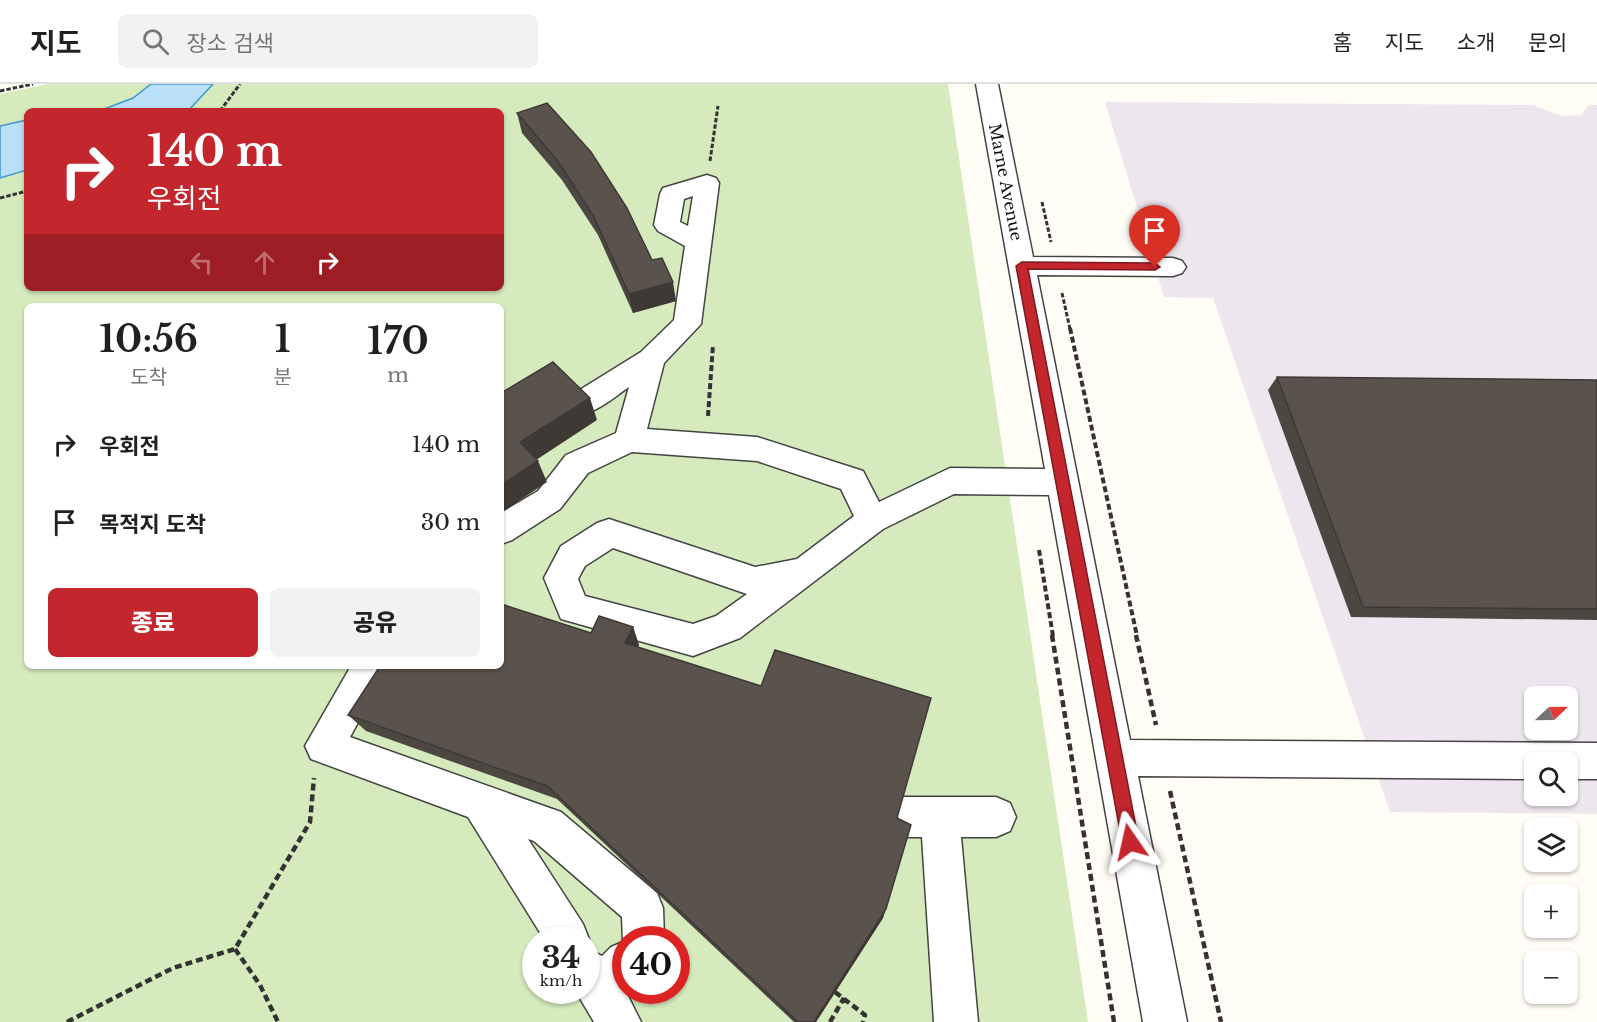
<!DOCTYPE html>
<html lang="ko">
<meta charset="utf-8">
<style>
body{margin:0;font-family:"Libre Baskerville","Noto Sans KR",serif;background:#f2f2f2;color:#202124;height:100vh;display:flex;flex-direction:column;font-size:22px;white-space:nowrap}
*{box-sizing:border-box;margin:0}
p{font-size:20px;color:#757577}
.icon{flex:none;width:33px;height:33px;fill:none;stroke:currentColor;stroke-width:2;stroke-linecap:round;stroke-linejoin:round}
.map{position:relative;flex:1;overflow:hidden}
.panel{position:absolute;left:24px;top:219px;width:480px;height:366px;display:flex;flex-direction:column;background:#fff;border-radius:9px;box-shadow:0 2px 4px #0004}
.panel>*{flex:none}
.banner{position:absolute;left:24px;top:24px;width:480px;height:183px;border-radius:9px;box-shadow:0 2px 4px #0004;background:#c4262e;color:#fff;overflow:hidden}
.needle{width:39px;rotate:68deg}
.buttons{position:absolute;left:1524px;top:602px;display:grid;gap:12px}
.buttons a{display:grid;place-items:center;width:54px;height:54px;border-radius:9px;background:#fff;box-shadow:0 2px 4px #0004;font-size:30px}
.speed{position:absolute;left:522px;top:842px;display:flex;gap:12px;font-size:30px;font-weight:700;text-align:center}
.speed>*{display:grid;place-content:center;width:78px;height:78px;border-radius:50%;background:#fff;box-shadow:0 2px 4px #0004;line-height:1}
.speed small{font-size:15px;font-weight:400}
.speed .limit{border:9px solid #d22;background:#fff;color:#111}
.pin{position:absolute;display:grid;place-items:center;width:51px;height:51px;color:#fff;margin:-62px -26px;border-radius:50% 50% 50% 0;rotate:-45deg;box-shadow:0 0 6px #0007}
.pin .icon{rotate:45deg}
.me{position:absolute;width:66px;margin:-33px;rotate:349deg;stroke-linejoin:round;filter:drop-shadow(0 0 4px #0008)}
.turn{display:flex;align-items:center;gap:21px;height:126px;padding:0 24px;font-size:27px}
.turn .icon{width:78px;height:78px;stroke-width:2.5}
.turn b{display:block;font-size:42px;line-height:51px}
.lanes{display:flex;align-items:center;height:57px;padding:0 24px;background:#0003;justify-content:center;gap:30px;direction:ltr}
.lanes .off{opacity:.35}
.eta{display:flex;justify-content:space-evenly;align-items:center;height:102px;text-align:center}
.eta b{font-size:36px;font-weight:800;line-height:42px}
.button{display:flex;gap:12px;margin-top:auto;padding:12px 24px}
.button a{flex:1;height:69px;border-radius:9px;background:#c4262e;color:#fff;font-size:24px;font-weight:800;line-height:69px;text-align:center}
.button a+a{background:#f2f2f2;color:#202124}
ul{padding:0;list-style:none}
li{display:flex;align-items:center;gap:18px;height:78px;padding:0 24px}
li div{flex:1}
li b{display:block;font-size:22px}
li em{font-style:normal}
header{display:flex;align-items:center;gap:36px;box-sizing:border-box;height:84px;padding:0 30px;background:#fff;border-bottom:2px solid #e0e0e0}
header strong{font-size:28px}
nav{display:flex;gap:33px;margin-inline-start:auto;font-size:21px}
.search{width:420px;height:54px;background:#f2f2f2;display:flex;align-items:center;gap:15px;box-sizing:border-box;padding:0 21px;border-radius:9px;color:#757577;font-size:22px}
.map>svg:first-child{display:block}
</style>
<header>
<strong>지도</strong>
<div class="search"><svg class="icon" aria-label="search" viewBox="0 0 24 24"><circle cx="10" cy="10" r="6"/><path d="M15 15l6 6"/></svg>장소 검색</div>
<nav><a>홈</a><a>지도</a><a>소개</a><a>문의</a></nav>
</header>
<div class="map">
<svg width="1597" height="938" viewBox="0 0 1597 938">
<rect width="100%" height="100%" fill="#fffdf5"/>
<path fill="#eee6ef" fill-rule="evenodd" d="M1105,18L1533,21L1562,32L1581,31L1589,21H1597V730L1390,728L1213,214L1164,213ZM1534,612H1568V645H1534ZM1534,678H1568V711H1534Z"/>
<path fill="#d5ebbd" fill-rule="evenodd" d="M48,0H948L1088,938H0V10ZM27,27H501V204H27ZM27,222H501V582H27ZM536,855H586V906H536ZM626,855H676V906H626Z"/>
<path fill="#b9e0f7" stroke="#3f96cf" stroke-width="1.5" d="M151,0H213L188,27H99L133,14Z
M27,36V86L0,94V42Z"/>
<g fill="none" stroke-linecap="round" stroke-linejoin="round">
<defs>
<path id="minor" d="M976,0H998L1033,173L1173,174L1182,177L1186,183L1182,189L1173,192L1037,191L1130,656L1597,659V695H1568V678H1534V695L1138,692L1187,938H1143L1049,411L954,410L883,445L740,554L693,572L561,535L544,494L561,462L597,439L609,435L755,483L797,475L854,432L841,405L757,377L632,368L588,389L560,425L512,456L501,460V429L538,407L566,371L616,349L629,303C611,315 591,335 570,328L565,320L570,312L641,268L674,236L685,162L658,147L654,141L660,110L663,104L707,91L716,94L719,99L701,240L664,279L647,345L757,353L863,387L879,418L950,384L1045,385ZM693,112L688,142L680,138L684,115ZM613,464L747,510L716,532L693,540L585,512L578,495L585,482Z
M351,582H389L350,653L561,728L657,809L663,824L664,855H626V906H628L626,908L641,938H594L575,906H586V864L602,872L611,863L623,858L622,833L534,757L528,755L583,840L589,855L586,861V855H544L468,733L311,675L305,662Z
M897,713H996L1010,719L1016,733L1010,747L996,753H961L978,938H934L922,753H897L883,747L877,733L883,719Z"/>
</defs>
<use href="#minor" stroke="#444" stroke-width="3"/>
<path stroke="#333" stroke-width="3" stroke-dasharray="4.5 2" stroke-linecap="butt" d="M0,7L33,0
M220,27L240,0
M710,77L718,22
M0,114L27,107
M1042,118L1051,158
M1062,209L1070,245"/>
<path stroke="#333" stroke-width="4" stroke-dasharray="6 3" stroke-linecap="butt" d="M1070,244L1137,552
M708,332L713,261
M1039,466L1053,552"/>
<path stroke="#333" stroke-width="4.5" stroke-dasharray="7 4" stroke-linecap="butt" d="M1052,551L1114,938
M1136,551L1156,641
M1170,707L1221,938
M235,865L260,901L278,938
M835,908L865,931L863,938
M67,938L173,884L235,865L310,738L314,694
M830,938L844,914"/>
<use href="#minor" fill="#fff" fill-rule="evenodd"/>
</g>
<path fill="#4d4742" d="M517,29L652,176L676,217L633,229L598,151L562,96L522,49Z
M1277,293L1597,296V536L1351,533L1268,306Z
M633,543L639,561L638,563L897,734L883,834L816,938H794L557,715L366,647L348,631Z"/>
<path fill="#3f3936" d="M673,198L676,217L633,229L629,210Z
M590,314L597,336L530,380L520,358Z
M538,377L547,398L501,429V401Z
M633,543L639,561L632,577L625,559Z
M886,825L883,834L816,938H814Z"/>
<path fill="#5a524d" stroke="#3f3936" stroke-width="1.5" d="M547,19L591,68L627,124L652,176L662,174L673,198L629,210L593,131L557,76L517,29Z
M553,278L590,314L520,358L538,377L501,401V309Z
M1277,293L1597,296V525L1363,523Z
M501,520L591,549L599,532L633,543L625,559L761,602L775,566L931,614L897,734L911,741L886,825L814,938H798L547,702L348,631L380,582H501Z"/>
<path fill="#c4262e" stroke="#7f191e" stroke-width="1.5" d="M1022,178L1155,179L1160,183L1155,186L1028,185L1139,758L1136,764L1130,766L1125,764L1122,758L1016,182Z"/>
<g text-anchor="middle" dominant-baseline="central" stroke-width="6" stroke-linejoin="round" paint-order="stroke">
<g font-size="16" fill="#111" stroke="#fff">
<text transform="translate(1006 98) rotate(79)">Marne Avenue</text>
</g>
</g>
</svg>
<div class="buttons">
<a><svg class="needle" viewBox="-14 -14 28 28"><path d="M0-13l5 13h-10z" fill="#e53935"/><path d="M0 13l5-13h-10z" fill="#757577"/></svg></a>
<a><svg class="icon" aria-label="search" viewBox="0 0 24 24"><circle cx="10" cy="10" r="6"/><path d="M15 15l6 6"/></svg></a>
<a><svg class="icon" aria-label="layers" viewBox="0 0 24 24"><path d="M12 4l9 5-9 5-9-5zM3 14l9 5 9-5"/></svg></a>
<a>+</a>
<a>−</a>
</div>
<div class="speed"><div>34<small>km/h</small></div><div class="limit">40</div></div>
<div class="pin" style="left:1155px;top:183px;background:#d93025"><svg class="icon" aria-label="arrive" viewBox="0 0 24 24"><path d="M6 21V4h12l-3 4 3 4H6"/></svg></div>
<svg class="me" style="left:1130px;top:758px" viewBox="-20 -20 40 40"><path d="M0-17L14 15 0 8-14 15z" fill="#c4262e" stroke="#fff" stroke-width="4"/></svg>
<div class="banner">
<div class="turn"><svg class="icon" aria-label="right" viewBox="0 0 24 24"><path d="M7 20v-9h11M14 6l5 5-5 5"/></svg><div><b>140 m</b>우회전</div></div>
<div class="lanes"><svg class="icon off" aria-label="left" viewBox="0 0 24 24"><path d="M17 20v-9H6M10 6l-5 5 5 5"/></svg><svg class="icon off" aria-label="ahead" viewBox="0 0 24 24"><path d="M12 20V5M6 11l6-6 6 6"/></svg><svg class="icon" aria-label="right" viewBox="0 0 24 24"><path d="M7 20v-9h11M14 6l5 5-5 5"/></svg></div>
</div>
<section class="panel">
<div class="eta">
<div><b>10:56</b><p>도착</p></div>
<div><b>1</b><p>분</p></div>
<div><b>170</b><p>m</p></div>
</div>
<ul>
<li><svg class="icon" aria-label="right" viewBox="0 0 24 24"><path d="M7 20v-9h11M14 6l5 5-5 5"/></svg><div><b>우회전</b></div><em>140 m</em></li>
<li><svg class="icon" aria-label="arrive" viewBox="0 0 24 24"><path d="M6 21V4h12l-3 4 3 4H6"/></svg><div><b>목적지 도착</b></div><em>30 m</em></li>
</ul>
<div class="button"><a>종료</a><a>공유</a></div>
</section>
</div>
